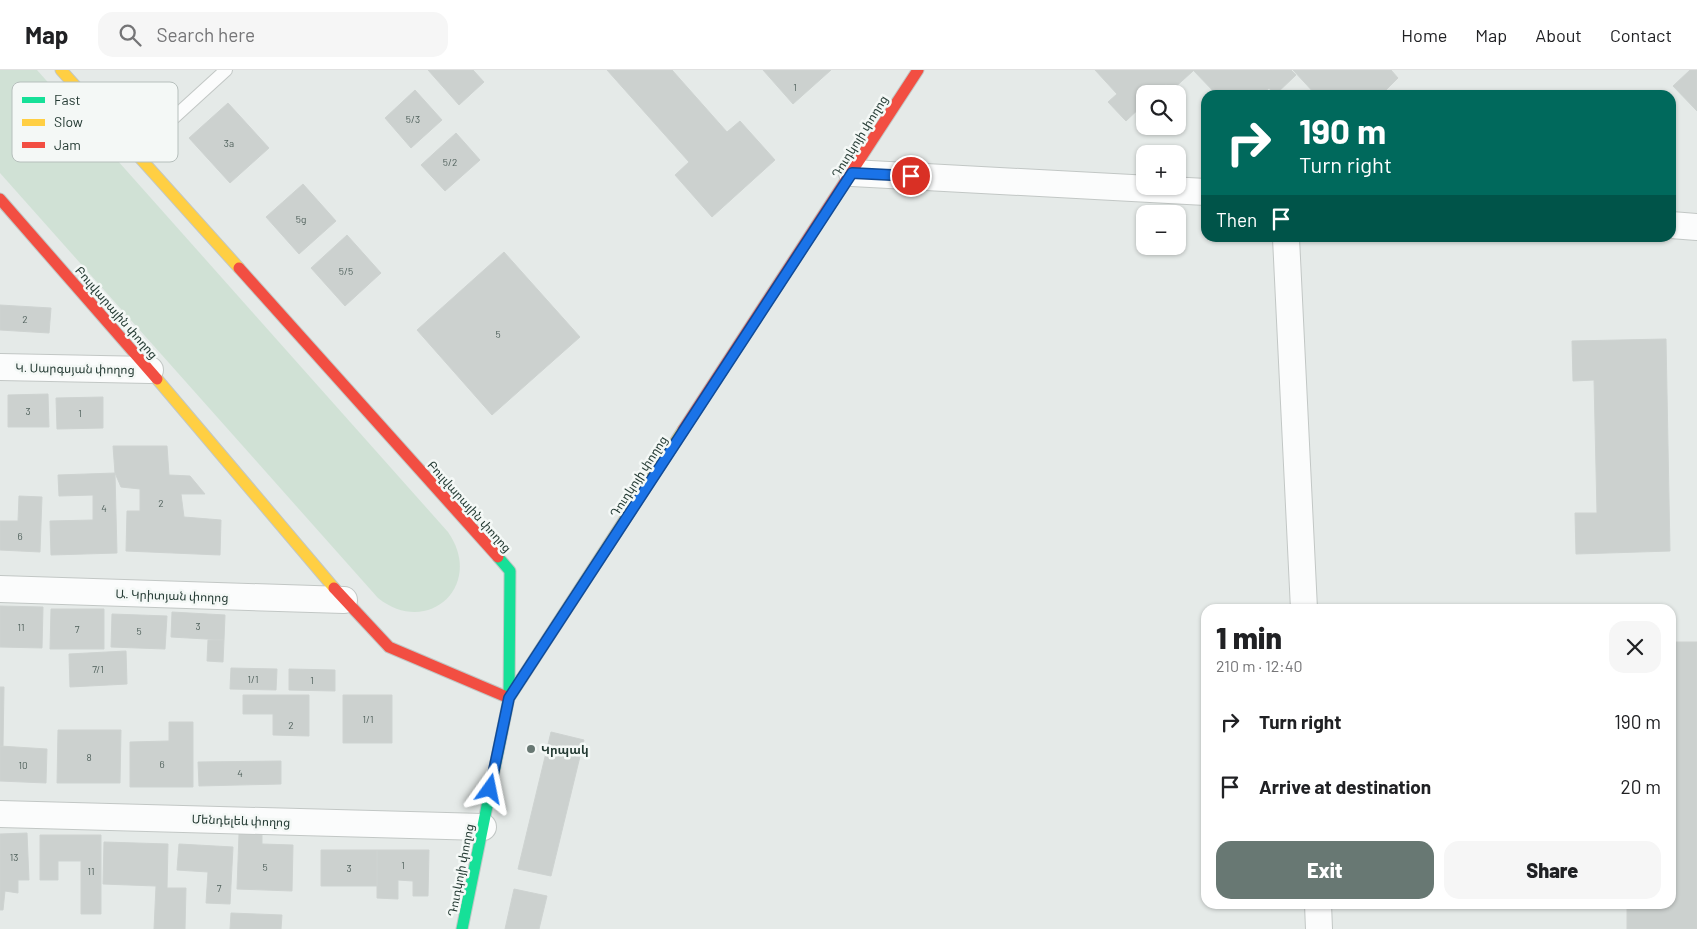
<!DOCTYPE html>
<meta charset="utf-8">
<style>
body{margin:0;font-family:Barlow,"Noto Sans Armenian",sans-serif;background:#f6f6f6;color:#202124;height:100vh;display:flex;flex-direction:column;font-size:19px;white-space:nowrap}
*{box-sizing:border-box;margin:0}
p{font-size:16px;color:#757577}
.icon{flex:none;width:28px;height:28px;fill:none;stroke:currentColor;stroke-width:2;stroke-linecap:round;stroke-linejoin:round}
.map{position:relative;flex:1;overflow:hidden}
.side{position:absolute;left:1201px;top:534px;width:475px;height:305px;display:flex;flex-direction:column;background:#fff;border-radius:15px;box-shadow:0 1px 4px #0004}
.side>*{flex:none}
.hud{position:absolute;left:1201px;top:20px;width:475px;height:152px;border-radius:15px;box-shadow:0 1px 4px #0004;background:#00695c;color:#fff;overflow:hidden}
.tools{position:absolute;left:1136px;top:15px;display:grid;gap:10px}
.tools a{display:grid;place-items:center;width:50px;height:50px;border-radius:10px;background:#fff;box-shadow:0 1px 4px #0004;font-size:25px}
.pin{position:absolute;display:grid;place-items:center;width:42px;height:42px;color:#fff;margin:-21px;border:2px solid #fff;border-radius:50%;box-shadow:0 1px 5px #0007}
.me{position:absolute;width:55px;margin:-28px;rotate:12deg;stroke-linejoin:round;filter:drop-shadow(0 0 4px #0008)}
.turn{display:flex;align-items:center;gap:18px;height:105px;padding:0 15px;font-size:22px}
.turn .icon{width:65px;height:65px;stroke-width:2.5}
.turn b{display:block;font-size:35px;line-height:42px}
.then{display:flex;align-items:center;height:48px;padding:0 15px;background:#0003;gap:10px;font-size:19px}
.round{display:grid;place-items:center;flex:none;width:52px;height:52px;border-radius:15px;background:#f6f6f6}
.overview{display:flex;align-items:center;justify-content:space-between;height:85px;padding:0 15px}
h1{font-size:30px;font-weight:800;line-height:38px}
.action{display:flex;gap:10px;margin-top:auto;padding:10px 15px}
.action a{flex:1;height:58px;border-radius:15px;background:#687873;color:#fff;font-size:20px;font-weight:800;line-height:58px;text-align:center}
.action a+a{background:#f6f6f6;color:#202124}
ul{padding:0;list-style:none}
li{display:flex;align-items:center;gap:15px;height:65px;padding:0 15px}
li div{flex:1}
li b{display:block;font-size:19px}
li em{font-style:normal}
header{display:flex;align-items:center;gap:30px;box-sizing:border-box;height:70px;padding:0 25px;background:#fff;border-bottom:1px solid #e0e0e0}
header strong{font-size:24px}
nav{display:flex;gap:28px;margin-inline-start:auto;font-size:18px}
.search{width:350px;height:45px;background:#f6f6f6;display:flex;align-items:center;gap:12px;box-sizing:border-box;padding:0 18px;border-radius:15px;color:#757577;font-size:19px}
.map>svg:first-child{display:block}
</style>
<header>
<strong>Map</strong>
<div class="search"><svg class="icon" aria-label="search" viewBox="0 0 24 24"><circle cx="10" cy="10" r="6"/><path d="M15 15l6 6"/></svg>Search here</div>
<nav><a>Home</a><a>Map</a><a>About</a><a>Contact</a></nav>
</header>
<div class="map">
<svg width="1697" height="859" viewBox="0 0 1697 859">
<rect width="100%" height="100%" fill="#e5eae8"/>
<path fill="#d0e1d5" d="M0,0H37L448,462C485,515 428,568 378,528L0,103Z"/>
<path fill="#ccd1cf" stroke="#ced3d1" d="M428,0H473L484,12L459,35Z
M607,0H672L727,62L740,51L775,90L712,147L675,105L689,92Z
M763,0H831L793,34Z
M1095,0H1193V1L1172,20L1166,14L1155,24H1145V33L1126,51L1108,32L1117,24Z
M1193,0H1291L1296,5L1275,25L1269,18L1261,25H1217Z
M1293,0H1391L1398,8L1381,25H1374L1371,21L1367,25H1316Z
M1690,0H1697V41L1673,16Z
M415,20L442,50L411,78L385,48Z
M228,33L269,78L230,113L189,68Z
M456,63L480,90L445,121L421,95Z
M303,114L336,151L299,184L266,147Z
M347,165L381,203L345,236L311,198Z
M504,182L580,267L492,345L417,260Z
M0,235L51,238L49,263L0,260Z
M1666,269L1670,481L1576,484L1575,443H1597L1594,310L1573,311L1572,271Z
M48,324L49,357H8V325Z
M103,327V358L57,359L56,328Z
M113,376H167L169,405L190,406L205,424H181L184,447L221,450L220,485L126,481L127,441H140V419L121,417L115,403Z
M115,403L117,483L51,485L50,451L93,450V425L59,426L58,405Z
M19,426L42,427L40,482L0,480V451H18Z
M0,536L43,537L42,578L0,577Z
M51,539H104V579H50Z
M172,542L225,545L224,570L171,567Z
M112,544L167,546L165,579L111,577Z
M208,570H224L223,592L207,591Z
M1671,572H1697V859H1627V834H1671Z
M126,581L127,614L70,617L69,584Z
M231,598L277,599L276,620L230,619Z
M289,599L335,600V621L289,620Z
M0,617H4L3,676H0Z
M243,625H309V666L273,665V644H243Z
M343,625H392V673H343Z
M169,652H193V717H130V672L169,671Z
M58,660H121L120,713H57Z
M551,662L584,670L551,806L518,799Z
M0,676L47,679L46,713L0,711Z
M281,691V714L199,716L198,692Z
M27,763L29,810H18V823L5,821L3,840H0V764Z
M239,764H262V774L293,775L292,821L237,819Z
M40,765H101V844H81V791H58V810H40Z
M104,772L168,774L167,818H186L185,859H154L156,816L103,814Z
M179,774L233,777L230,834L206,833L208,802L177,800Z
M321,780H377V816H321Z
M377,780H429L428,826H413V811L398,810V829L377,828Z
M514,819L547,826L539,859H505Z
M231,843L282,845L281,859H230Z"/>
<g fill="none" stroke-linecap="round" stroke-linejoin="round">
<defs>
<path id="lane" d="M135,83L226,0"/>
<path id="street" d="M852,103L1206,122
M1671,155L1697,157
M1286,168L1304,539
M0,297L150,300
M0,519L344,530
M0,744L483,757
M1318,834L1319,859"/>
<path id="fast" d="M498,487L510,501L509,628
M462,859L509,628L522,608"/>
<path id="slow" d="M61,0L239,198
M157,309L334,518
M522,608L683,360"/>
<path id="jam" d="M0,129L157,309
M239,198L498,487
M683,360L918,0
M334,518L389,577L509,628"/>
</defs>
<use href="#lane" stroke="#c2c7c5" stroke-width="14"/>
<use href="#street" stroke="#c2c7c5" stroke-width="28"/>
<use href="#fast" stroke="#c1c7c5" stroke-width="13"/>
<use href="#slow" stroke="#c1c7c5" stroke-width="13"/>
<use href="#jam" stroke="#c1c7c5" stroke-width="13"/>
<use href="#lane" stroke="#fbfcfc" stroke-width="12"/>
<use href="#street" stroke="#fbfcfc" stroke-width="26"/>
<use href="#fast" stroke="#16e098" stroke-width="11"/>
<use href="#slow" stroke="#ffcf43" stroke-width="11"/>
<use href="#jam" stroke="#f24e42" stroke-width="11"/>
</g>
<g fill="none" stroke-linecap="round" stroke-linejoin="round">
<defs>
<path id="route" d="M490,719L509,628L852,103L911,106"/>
</defs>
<use href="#route" stroke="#114b97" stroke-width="12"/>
<use href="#route" stroke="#1a73e8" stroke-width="9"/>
</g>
<circle fill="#687873" stroke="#f4f8f6" stroke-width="2" cx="531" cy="679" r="5"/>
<g text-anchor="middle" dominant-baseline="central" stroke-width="5" stroke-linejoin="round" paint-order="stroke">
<g font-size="10" fill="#50615c">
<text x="795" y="17">1</text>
<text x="413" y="49">5/3</text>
<text x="229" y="73">3a</text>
<text x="450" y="92">5/2</text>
<text x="301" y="149">5g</text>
<text x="346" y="201">5/5</text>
<text x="25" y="249">2</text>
<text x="498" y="264">5</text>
<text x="28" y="341">3</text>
<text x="80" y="343">1</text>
<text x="161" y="433">2</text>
<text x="104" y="438">4</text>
<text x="20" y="466">6</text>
<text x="198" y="556">3</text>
<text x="21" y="557">11</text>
<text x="77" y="559">7</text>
<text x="139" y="561">5</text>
<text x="98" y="599">7/1</text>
<text x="253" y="609">1/1</text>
<text x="312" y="610">1</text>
<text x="368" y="649">1/1</text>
<text x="291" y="655">2</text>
<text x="89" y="687">8</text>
<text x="162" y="694">6</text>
<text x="23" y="695">10</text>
<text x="240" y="703">4</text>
<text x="14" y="787">13</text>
<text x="403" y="795">1</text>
<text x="265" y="797">5</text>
<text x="349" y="798">3</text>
<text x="91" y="801">11</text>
<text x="219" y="818">7</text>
</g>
<g font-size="12" fill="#253b34" stroke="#f4f8f6">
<text transform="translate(859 66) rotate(-58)">Դուդկոյի փողոց</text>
<text transform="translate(117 242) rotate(49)">Բուլվարային փողոց</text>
<text transform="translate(75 298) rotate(1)">Կ. Սարգսյան փողոց</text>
<text transform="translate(638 406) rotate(-57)">Դուդկոյի փողոց</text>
<text transform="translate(470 436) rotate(48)">Բուլվարային փողոց</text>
<text transform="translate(172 525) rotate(2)">Ա. Կրիտյան փողոց</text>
<text transform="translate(241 750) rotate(2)">Մենդելեև փողոց</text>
<text transform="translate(460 800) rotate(-79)">Դուդկոյի փողոց</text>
</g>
<g font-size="12" font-weight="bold" fill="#253b34" stroke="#f4f8f6" text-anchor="start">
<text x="541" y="679">Կրպակ</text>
</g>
</g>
<rect x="12" y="12" width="166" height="80" rx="8" fill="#f4f8f6" stroke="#b6bfbc" stroke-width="1"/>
<rect x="22" y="27" width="23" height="6" fill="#16e098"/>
<rect x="22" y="49" width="23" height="7" fill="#ffcf43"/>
<rect x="22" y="72" width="23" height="6" fill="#f24e42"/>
<g font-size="14" fill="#253b34">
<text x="54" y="35">Fast</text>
<text x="54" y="57">Slow</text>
<text x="54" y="80">Jam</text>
</g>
</svg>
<div class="tools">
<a><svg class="icon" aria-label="search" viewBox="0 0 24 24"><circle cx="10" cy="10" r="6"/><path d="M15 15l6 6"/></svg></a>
<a>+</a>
<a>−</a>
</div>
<div class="pin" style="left:911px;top:106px;background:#d93025"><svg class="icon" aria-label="arrive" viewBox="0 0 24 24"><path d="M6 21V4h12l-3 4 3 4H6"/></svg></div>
<svg class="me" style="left:490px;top:719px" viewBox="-20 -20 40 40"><path d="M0-17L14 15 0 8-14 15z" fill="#1a73e8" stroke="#fff" stroke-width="4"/></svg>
<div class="hud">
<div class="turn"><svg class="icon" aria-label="right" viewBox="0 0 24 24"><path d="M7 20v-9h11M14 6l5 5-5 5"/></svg><div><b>190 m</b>Turn right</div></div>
<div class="then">Then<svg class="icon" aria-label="arrive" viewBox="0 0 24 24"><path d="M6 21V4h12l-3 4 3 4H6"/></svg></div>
</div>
<section class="side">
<div class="overview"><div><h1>1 min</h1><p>210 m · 12:40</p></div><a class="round"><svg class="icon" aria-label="close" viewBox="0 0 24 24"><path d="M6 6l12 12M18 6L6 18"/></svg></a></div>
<ul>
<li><svg class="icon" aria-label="right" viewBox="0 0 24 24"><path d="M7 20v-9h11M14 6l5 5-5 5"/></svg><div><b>Turn right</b></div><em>190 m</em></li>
<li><svg class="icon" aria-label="arrive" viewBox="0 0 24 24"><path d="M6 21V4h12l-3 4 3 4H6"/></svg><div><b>Arrive at destination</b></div><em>20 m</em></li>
</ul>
<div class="action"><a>Exit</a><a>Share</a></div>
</section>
</div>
